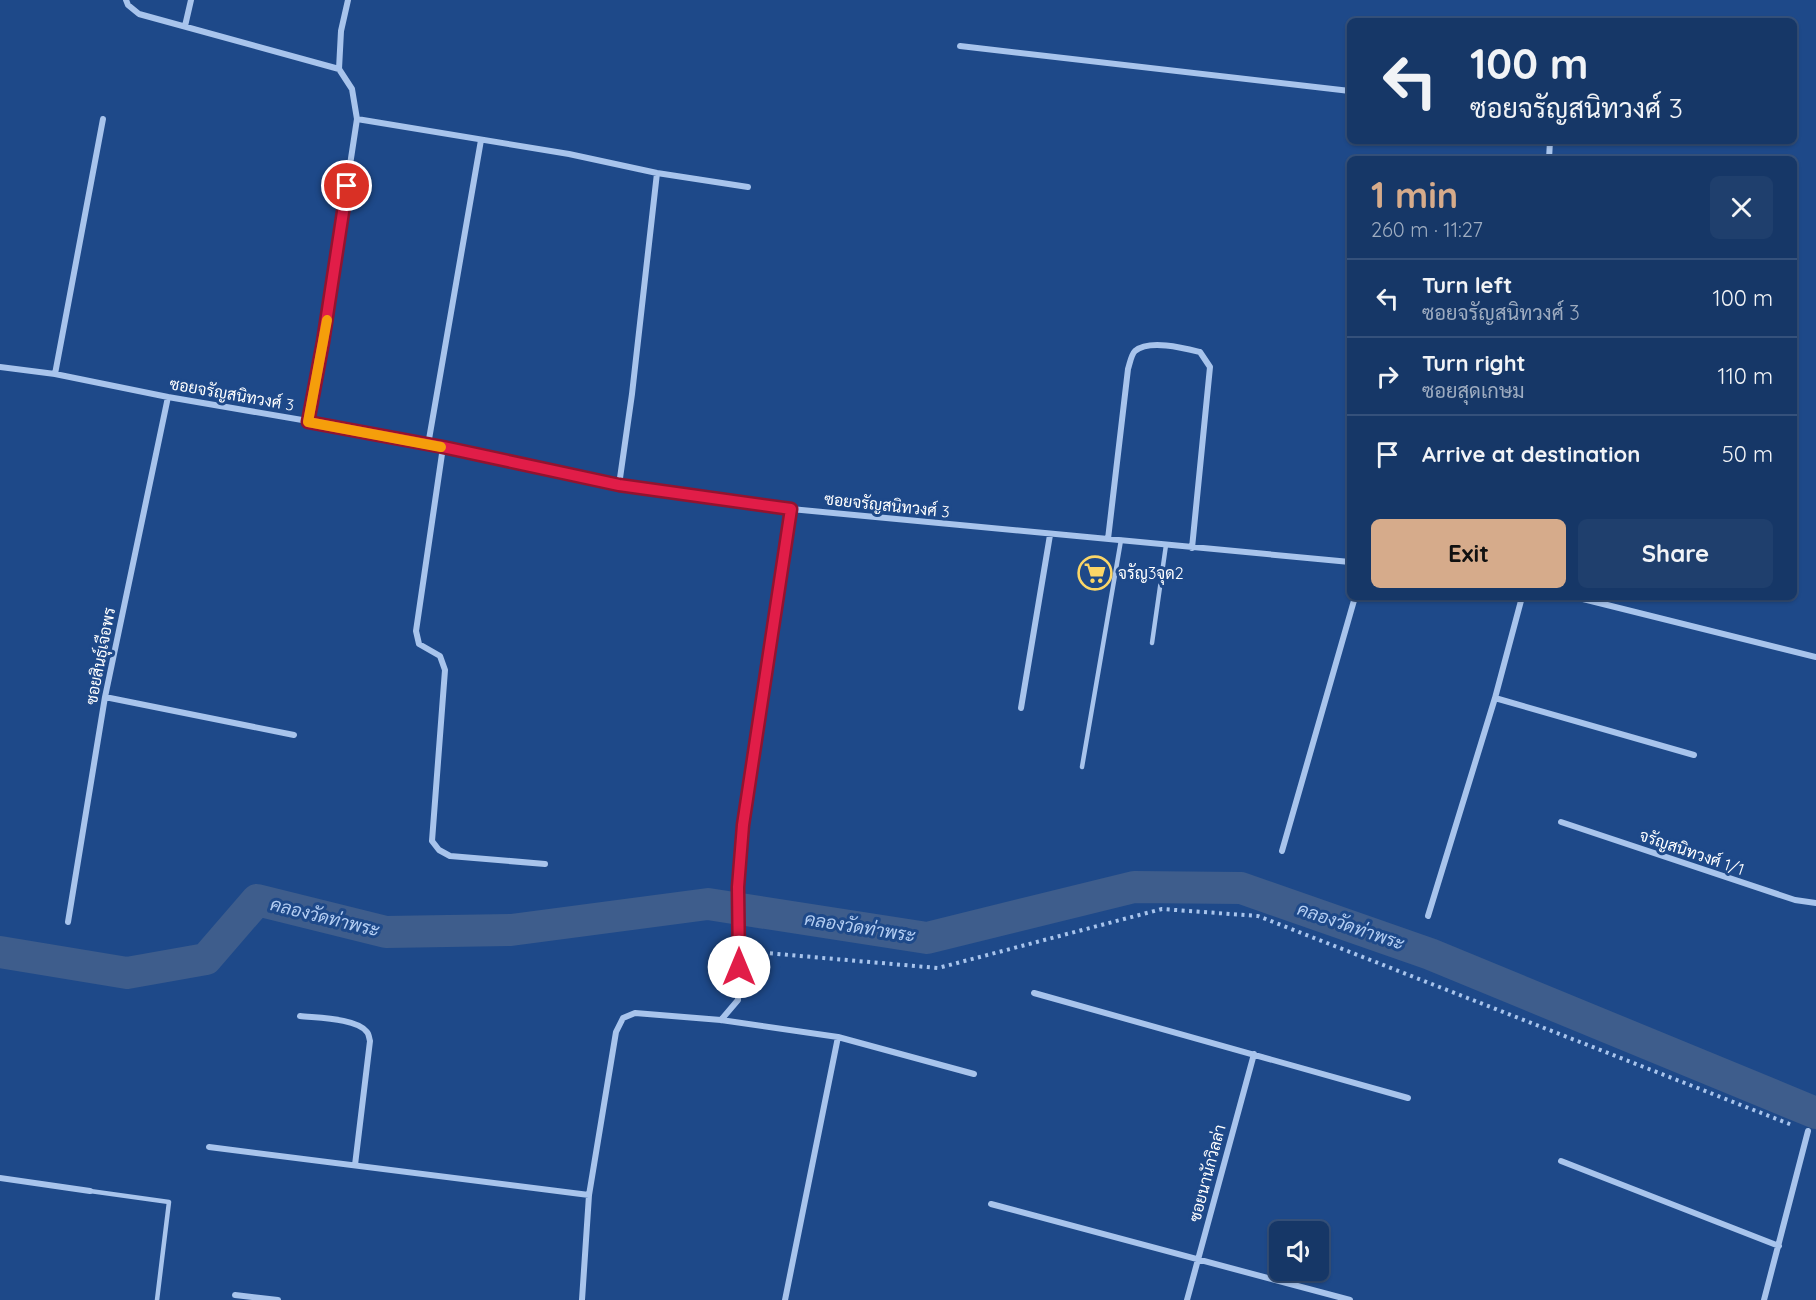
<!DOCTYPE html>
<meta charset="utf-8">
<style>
body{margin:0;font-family:Quicksand,Sarabun,sans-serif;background:#1f3f6d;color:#f1f3f6;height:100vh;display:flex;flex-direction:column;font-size:22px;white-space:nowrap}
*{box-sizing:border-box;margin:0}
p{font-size:20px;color:#9eacc0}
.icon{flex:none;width:33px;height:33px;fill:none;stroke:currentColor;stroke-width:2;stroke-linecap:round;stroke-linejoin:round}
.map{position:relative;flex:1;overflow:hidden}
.details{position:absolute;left:1347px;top:156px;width:450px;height:444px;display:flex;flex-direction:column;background:#163767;border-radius:9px;box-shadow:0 2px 4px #0004,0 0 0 2px #35517b}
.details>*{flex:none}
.guide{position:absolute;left:1347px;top:18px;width:450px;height:126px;border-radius:9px;box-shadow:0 2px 4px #0004,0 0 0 2px #35517b;background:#163767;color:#f1f3f6;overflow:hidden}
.tools{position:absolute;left:1269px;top:1221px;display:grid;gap:12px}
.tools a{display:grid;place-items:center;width:60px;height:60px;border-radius:9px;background:#163767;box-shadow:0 2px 4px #0004,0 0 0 2px #35517b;font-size:30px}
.pin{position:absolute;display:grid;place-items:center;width:51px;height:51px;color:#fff;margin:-26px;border:3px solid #fff;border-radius:50%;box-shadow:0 2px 6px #0007}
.me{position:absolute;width:66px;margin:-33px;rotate:0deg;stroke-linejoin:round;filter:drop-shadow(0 0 4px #0008)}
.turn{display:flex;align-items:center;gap:21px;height:126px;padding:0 24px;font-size:27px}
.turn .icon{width:78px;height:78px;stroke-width:2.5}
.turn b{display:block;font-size:42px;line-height:51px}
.round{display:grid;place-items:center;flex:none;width:63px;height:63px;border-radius:9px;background:#1f3f6d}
.summary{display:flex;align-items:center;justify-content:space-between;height:102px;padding:0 24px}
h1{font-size:36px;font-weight:800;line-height:45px;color:#d6ab8b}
.primary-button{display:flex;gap:12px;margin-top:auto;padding:12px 24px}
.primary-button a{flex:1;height:69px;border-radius:9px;background:#d6ab8b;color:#111;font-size:24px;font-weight:800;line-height:69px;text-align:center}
.primary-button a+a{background:#1f3f6d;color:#f1f3f6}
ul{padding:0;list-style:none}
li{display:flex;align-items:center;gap:18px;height:78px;padding:0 24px;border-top:2px solid #35517b}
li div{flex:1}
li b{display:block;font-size:22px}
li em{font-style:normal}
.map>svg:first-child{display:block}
</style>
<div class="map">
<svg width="1816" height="1300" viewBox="0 0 1816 1300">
<rect width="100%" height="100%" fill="#1e4989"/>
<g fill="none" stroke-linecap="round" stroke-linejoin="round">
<path stroke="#3e5d8c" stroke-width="32" d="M0,952L127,973L206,959L257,900L386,932L511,930L708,904L927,938L1134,887L1241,888L1430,954L1816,1113"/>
<path stroke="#a8c4ec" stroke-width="4" stroke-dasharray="3 4.5" stroke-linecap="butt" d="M755,952L938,968L1162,909L1258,916L1792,1125"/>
<path stroke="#a8c4ec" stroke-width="4.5" d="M1152,643L1166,545
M1082,767L1121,540
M90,1191L169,1202L157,1300"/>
<path stroke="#a8c4ec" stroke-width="6" d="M126,0L128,5L139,14L339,69
M185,26L191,0
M960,46L1350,91
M357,119L569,154L657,173L748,187
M1549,159L1550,141
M0,367L55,374L168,397L308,421L443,447L619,485L791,509L1350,562
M55,374L103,119
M308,421L323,342L357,119L352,89L339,69L341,31L348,0
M428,445L481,140
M443,447L416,631L419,644L440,656L445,670L432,841L439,850L450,856L545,864
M619,485L632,394L657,173
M1108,539L1128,369C1130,363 1131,355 1135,351C1149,339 1184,348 1200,352L1210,367L1192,548
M1575,597L1816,657
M105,697L294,735
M1495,698L1694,755
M1021,708L1050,535
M1561,822L1795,900L1816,903
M1282,851L1355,597
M1428,916L1495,698L1522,597
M68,922L105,697L168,397
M1034,993L1408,1098
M300,1016C316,1018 357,1018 367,1032C369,1034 369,1038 370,1041L355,1165
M721,1020L738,1000V887L743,825L791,509
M209,1147L589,1195
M1561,1161L1779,1246
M0,1178L90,1191
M991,1204L1350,1300
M235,1295L278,1300
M582,1300L589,1195L616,1032L623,1018L635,1013L721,1020L838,1037L974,1074
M785,1300L838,1037
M1187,1300L1254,1054
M1764,1300L1808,1131"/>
</g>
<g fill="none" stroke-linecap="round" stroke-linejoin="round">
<defs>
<path id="route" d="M347,186L323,342L308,422L443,447L619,485L791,509L743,825L738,887L739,967"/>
</defs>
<use href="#route" stroke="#92132f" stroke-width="15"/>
<use href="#route" stroke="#e11d48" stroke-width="10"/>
<path stroke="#f59e0b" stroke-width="10" d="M327,320L308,422L441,447"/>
</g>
<defs>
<symbol id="supermarket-ring" viewBox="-11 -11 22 22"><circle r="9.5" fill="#1e4989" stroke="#fbd667" stroke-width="1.5"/><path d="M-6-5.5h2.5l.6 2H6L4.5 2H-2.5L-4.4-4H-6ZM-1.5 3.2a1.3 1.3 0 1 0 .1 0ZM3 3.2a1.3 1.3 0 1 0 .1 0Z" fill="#fbd667"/></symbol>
</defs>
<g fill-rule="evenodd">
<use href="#supermarket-ring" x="1076" y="554" width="38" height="38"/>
</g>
<g text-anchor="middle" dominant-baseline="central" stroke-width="6" stroke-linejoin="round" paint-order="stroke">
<g font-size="16" fill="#fff" stroke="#1e4989">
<text transform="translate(232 394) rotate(10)">ซอยจรัญสนิทวงศ์ 3</text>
<text transform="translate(887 505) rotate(6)">ซอยจรัญสนิทวงศ์ 3</text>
<text transform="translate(100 656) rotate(-79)">ซอยสินธุ์เจือพร</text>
<text transform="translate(1692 852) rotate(19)">จรัญสนิทวงศ์ 1/1</text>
<text transform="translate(1207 1173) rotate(-75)">ซอยนานักวิลล่า</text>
</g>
<g font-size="16" fill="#fff" stroke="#1e4989" text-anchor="start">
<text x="1118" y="573">จรัญ3จุด2</text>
</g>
<g font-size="18" font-style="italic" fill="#b4cef3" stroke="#1e4989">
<text transform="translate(325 917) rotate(14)">คลองวัดท่าพระ</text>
<text transform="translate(1351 926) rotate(19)">คลองวัดท่าพระ</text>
<text transform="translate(860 927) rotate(9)">คลองวัดท่าพระ</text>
</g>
</g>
</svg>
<div class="tools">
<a><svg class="icon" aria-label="sound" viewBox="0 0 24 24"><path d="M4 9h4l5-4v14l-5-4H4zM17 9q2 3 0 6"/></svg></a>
</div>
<div class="pin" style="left:347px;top:186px;background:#d93025"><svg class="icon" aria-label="arrive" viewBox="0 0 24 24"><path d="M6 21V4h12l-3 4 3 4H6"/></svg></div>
<svg class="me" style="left:739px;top:967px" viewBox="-20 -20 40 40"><circle r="19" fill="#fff"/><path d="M0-13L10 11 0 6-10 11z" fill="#e11d48"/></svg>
<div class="guide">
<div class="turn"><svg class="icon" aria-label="left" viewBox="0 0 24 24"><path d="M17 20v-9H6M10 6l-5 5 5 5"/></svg><div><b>100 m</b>ซอยจรัญสนิทวงศ์ 3</div></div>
</div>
<section class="details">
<div class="summary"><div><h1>1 min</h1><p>260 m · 11:27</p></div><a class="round"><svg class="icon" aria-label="close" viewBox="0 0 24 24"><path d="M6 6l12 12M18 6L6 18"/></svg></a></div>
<ul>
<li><svg class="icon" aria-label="left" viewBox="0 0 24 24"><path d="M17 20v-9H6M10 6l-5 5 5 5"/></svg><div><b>Turn left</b><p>ซอยจรัญสนิทวงศ์ 3</p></div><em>100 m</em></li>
<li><svg class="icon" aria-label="right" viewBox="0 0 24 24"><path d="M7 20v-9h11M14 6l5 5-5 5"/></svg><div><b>Turn right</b><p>ซอยสุดเกษม</p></div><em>110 m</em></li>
<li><svg class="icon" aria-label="arrive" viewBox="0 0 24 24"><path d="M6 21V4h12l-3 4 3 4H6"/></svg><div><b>Arrive at destination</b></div><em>50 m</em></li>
</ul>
<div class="primary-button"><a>Exit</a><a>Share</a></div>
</section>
</div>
